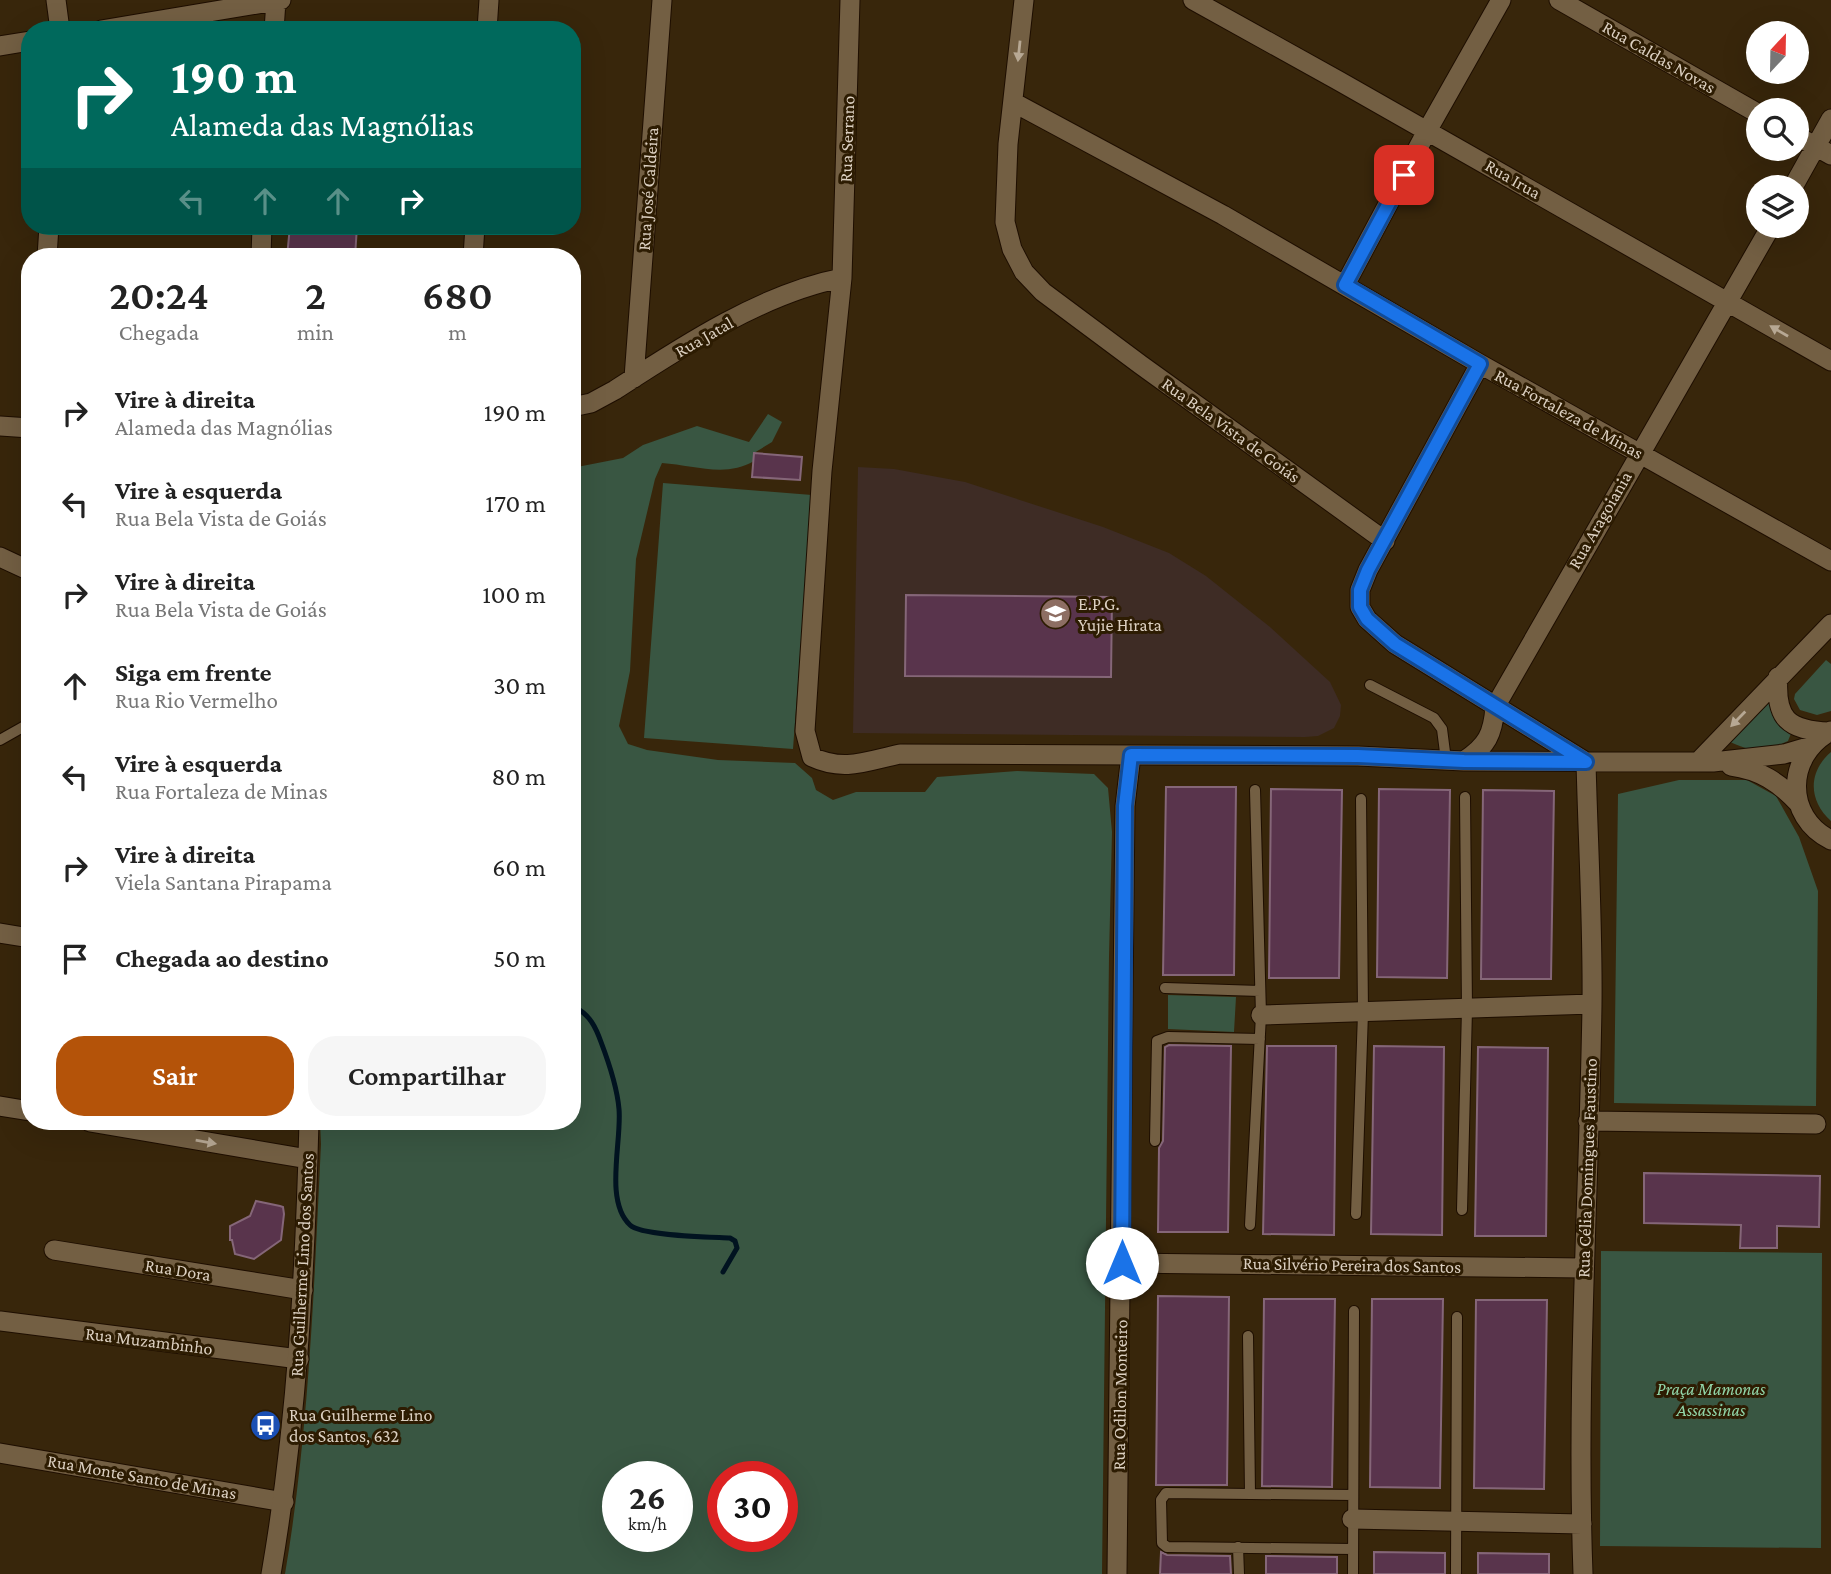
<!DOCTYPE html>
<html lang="pt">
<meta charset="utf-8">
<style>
body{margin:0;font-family:"Crimson Pro",serif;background:#f6f6f6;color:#222;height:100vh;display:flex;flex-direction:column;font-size:26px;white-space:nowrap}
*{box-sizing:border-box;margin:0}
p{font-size:23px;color:#767676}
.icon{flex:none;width:38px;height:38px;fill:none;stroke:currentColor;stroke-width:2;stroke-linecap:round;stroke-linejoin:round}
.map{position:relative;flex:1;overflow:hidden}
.drawer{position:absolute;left:21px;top:248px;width:560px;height:882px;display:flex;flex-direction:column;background:#fff;border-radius:28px;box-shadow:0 7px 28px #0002}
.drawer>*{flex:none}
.banner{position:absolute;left:21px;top:21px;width:560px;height:214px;border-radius:28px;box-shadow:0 7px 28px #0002;background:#00695c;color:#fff;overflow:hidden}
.needle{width:46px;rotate:22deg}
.buttons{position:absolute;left:1746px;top:21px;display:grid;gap:14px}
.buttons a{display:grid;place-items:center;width:63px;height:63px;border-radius:50%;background:#fff;box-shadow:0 7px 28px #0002;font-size:35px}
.speed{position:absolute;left:602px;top:1461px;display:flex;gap:14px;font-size:35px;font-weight:700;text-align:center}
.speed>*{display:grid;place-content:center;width:91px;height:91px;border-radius:50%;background:#fff;box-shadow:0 7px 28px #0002;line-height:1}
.speed small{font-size:18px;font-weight:400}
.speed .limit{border:10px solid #d22;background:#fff;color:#111}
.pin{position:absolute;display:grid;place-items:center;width:60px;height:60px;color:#fff;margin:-30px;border-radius:14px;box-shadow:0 4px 10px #0006}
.me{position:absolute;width:77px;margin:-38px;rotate:0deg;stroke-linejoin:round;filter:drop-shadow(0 0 5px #0008)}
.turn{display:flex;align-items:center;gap:24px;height:147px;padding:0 35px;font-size:32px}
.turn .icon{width:91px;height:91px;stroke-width:2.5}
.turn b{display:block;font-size:49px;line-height:60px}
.lanes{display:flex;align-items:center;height:66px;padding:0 35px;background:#0003;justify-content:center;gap:35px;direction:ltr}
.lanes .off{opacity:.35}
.eta{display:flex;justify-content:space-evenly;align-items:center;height:119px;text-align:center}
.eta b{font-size:42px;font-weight:600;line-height:49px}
.cta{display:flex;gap:14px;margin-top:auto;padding:14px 35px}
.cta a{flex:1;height:80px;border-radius:28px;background:#b45309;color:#fff;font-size:28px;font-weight:600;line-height:80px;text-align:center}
.cta a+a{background:#f6f6f6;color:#222}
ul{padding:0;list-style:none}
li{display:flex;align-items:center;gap:21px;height:91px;padding:0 35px}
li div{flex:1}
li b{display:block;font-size:26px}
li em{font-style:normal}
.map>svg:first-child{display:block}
</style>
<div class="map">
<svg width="1831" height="1574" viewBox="0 0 1831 1574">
<rect width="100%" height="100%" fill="#38260b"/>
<path fill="#3e2c25" d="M858,467L894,469L965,482L1103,527L1169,553L1206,576L1270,627L1330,682L1341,705L1340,716L1334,728L1318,736L1305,737L853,733Z"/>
<path fill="#395642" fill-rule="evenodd" d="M768,414L782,422L772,442L754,453V461C726,478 693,465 662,463L655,479L636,559L630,671L619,726L628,744L647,750L718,760L795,763L812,778L816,790L833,800L856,792H925L937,777L1017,771L1094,774L1108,788L1112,832L1109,957L1102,1574H285C309,1432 314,1288 321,1144L320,1122H572V468L623,458L643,445L697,426L749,442ZM618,1477H677V1536H618ZM723,1477H782V1536H723Z
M663,483L812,495L793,749L644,738Z
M1826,660L1831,664V711L1817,715L1800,710L1794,699L1795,694Z
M1769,697L1792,731L1788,741C1763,752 1753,753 1728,741Z
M1831,752V821C1808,800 1808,772 1831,752Z
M1679,780H1747L1776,796L1799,837L1818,891L1816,1106L1614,1103L1618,794Z
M1168,995L1236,997L1234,1032L1168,1029Z
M1601,1251L1822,1253L1821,1548L1600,1546Z"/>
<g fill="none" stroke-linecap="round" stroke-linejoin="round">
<path stroke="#011320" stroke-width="5" d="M576,1008C590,1015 596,1028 601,1042C609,1063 617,1086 619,1109C622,1141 604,1201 630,1225C641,1236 712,1237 730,1238L735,1241L737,1248L723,1272"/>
</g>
<path fill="#59344c" stroke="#856678" stroke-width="2" d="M290,226H357L355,257H287Z
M754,453L802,457L800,480L752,477Z
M906,595L1112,597L1111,677L905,676Z
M1166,787H1236L1234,975H1163Z
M1271,789L1342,790L1339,978H1269Z
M1379,789L1450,790L1447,978L1377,977Z
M1483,790L1554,791L1551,979H1481Z
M1169,1045L1231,1046L1228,1232H1158L1159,1148L1163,1141L1165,1047Z
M1267,1046H1336L1334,1235L1263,1234Z
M1374,1046L1444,1047L1442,1235L1371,1234Z
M1478,1047L1548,1048L1546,1236H1475Z
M1644,1173L1820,1176L1819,1227L1777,1226V1248H1740L1741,1225L1644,1223Z
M256,1201L280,1206L283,1207L284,1214L281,1240L254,1259L235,1254L232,1240H230V1226L250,1216Z
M1158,1296L1229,1297L1227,1485H1156Z
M1264,1299H1335L1332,1487L1262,1486Z
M1372,1299H1443L1440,1488L1370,1487Z
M1476,1300H1547L1544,1489L1474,1488Z
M1161,1552L1167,1555L1230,1556L1231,1574H1160Z
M1374,1552L1445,1553V1574H1374Z
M1478,1553L1549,1554V1574H1478Z
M1266,1556L1337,1557V1574H1266Z"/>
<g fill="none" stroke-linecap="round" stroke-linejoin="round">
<defs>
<path id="service" d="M1370,685L1434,718L1442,729L1446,760
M0,740L30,723
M1165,988L1260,991
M1155,1141L1157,1041L1168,1037L1260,1039
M1462,1210L1467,1009L1465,797
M1356,1214L1363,1013L1361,799
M1250,1225L1261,1015L1255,790
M1248,1336L1250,1494
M1238,1547L1239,1574
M1353,1549L1167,1547L1162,1543L1161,1500L1166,1493L1353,1495
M1353,1574L1354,1311
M1456,1574L1457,1317"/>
<path id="minor" d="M56,0L60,30
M850,0L842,278L822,471L805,731L812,757C844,772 867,761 900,754L1358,756L1464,761L1713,762L1784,754L1811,746
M1024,0L1008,144L1005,222L1012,249L1024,272L1043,292L1141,365L1385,541
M1193,0L1339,81L1831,361
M1559,0L1759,114
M101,30L281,0
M274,30L276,1
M487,30L489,0
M0,46L30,41
M1013,102L1223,215L1480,364L1831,561
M1797,136L1831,155
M1793,187L1831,119
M47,257L49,226
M261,257L262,226
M473,257L475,226
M1345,285L1427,131L1501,0
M1480,364L1368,570L1360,590V607L1367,619L1395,644L1586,762C1588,843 1593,925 1592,1006C1589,1195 1576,1385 1583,1574
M634,378L662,0
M572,407L591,403L615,390C681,347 763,293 842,278
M0,426L30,428
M0,557L30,571
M1778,677C1775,719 1788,730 1829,732
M1831,731C1786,755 1784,817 1831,840
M1464,761C1487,746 1493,734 1495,707L1771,226
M1698,762L1831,624
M1731,766C1760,770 1779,782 1798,803
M1261,1015L1592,1004
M1588,1121L1816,1124
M54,1250L303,1290
M1122,1263L1583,1268
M0,1321L299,1359
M0,1453L284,1502
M1352,1519L1582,1524
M1117,1574L1125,806L1131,755"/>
<path id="tertiary" d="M0,933L30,938
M0,1106L30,1111
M90,1122L308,1159
M271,1574C297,1424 305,1273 309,1122"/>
</defs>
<use href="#service" stroke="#1e0e00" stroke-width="12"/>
<use href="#minor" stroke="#1e0e00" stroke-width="21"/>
<use href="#tertiary" stroke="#1e0e00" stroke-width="21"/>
<use href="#service" stroke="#735f43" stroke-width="10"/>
<use href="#minor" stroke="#735f43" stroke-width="19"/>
<use href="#tertiary" stroke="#735f43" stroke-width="19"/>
</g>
<defs><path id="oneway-solid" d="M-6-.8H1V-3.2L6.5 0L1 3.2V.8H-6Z" transform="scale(1.75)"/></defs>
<g fill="#b7a894">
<use href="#oneway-solid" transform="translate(1019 51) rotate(96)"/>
<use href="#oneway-solid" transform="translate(1779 331) rotate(-150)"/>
<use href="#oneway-solid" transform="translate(1738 719) rotate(134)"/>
<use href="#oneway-solid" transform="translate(206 1142) rotate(10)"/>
</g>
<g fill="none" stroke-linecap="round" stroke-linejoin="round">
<defs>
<path id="route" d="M1122,1263L1125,806L1131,755L1358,756L1464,761L1586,762L1395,644L1367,619L1360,607V590L1368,570L1480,364L1345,285L1404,175"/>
</defs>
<use href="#route" stroke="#114b97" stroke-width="18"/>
<use href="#route" stroke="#1a73e8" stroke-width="12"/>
</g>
<defs>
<symbol id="school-disc" viewBox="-11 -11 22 22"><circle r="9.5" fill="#8d6e63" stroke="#2d1c02"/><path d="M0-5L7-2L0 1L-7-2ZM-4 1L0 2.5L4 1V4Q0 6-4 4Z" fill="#fff"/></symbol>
<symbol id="bus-disc" viewBox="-11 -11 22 22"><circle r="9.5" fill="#1a4fb4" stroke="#2d1c02"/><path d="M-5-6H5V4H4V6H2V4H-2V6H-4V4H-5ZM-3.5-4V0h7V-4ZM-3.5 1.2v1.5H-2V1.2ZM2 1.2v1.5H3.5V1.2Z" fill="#fff"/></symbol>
</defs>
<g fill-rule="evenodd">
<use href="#school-disc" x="1038" y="596" width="35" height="35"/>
<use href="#bus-disc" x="248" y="1408" width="35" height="35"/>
</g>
<g text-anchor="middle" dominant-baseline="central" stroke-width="6" stroke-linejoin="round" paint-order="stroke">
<g font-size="18" fill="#dbcfc0" stroke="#2d1c02">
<text transform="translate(1659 57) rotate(30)">Rua Caldas Novas</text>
<text transform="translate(847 139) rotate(-88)">Rua Serrano</text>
<text transform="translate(1513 179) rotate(30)">Rua Irua</text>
<text transform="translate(648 189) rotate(-86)">Rua José Caldeira</text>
<text transform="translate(704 337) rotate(-30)">Rua Jatal</text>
<text transform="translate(1569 414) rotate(29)">Rua Fortaleza de Minas</text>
<text transform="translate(1231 430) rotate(36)">Rua Bela Vista de Goiás</text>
<text transform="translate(1600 520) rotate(-60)">Rua Aragoiania</text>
<text transform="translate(1587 1168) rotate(-88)">Rua Célia Domingues Faustino</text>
<text transform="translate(302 1265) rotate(-87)">Rua Guilherme Lino dos Santos</text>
<text transform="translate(1352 1265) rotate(1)">Rua Silvério Pereira dos Santos</text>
<text transform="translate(178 1270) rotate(9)">Rua Dora</text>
<text transform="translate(149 1341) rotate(7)">Rua Muzambinho</text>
<text transform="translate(1120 1395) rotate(-89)">Rua Odilon Monteiro</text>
<text transform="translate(142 1477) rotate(10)">Rua Monte Santo de Minas</text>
</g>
<g font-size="18" fill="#dbcfc0" stroke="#2d1c02" text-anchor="start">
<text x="1078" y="604">E.P.G.<tspan x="1078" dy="21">Yujie Hirata</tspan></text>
<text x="289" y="1415">Rua Guilherme Lino<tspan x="289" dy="21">dos Santos, 632</tspan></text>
</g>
<g font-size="18" font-style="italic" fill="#91d5a8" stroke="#2d1c02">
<text x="1711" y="1389">Praça Mamonas<tspan x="1711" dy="21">Assassinas</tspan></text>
</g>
</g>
</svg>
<div class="buttons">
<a><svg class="needle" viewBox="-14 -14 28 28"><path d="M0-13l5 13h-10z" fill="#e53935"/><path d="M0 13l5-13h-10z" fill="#767676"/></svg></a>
<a><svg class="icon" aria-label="search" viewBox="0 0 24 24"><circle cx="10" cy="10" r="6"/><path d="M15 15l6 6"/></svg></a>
<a><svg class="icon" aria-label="layers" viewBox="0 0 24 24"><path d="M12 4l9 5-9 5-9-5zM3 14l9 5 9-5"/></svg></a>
</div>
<div class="speed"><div>26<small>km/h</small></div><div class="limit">30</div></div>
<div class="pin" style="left:1404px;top:175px;background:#d93025"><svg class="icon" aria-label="arrive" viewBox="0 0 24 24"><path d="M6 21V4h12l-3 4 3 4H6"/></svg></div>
<svg class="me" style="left:1122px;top:1263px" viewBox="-20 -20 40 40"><circle r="19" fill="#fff"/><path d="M0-13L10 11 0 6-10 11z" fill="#1a73e8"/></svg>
<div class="banner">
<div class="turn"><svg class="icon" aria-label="right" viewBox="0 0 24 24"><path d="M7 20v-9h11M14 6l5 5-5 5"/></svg><div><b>190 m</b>Alameda das Magnólias</div></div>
<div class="lanes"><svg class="icon off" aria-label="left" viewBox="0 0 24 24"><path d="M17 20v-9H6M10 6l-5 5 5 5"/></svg><svg class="icon off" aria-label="ahead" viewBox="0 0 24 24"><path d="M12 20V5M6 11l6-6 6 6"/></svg><svg class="icon off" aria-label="ahead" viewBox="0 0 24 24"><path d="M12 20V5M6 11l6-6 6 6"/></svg><svg class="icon" aria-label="right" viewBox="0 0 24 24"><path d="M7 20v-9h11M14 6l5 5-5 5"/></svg></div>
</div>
<section class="drawer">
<div class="eta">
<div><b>20:24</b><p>Chegada</p></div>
<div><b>2</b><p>min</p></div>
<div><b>680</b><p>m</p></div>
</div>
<ul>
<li><svg class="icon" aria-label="right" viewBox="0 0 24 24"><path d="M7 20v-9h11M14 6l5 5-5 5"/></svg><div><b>Vire à direita</b><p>Alameda das Magnólias</p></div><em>190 m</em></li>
<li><svg class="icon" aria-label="left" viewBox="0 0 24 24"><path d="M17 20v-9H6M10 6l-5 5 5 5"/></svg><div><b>Vire à esquerda</b><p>Rua Bela Vista de Goiás</p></div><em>170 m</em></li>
<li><svg class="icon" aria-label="right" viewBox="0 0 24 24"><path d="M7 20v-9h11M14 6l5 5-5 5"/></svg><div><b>Vire à direita</b><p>Rua Bela Vista de Goiás</p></div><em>100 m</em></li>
<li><svg class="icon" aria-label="ahead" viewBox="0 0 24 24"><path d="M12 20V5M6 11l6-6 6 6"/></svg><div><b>Siga em frente</b><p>Rua Rio Vermelho</p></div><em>30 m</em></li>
<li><svg class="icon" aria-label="left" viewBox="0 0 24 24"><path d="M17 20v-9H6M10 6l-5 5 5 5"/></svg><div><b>Vire à esquerda</b><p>Rua Fortaleza de Minas</p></div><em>80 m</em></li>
<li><svg class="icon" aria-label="right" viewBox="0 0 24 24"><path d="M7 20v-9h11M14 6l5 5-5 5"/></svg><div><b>Vire à direita</b><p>Viela Santana Pirapama</p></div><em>60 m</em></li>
<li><svg class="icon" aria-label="arrive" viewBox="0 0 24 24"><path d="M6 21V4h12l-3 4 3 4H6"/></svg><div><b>Chegada ao destino</b></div><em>50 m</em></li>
</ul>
<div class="cta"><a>Sair</a><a>Compartilhar</a></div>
</section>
</div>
